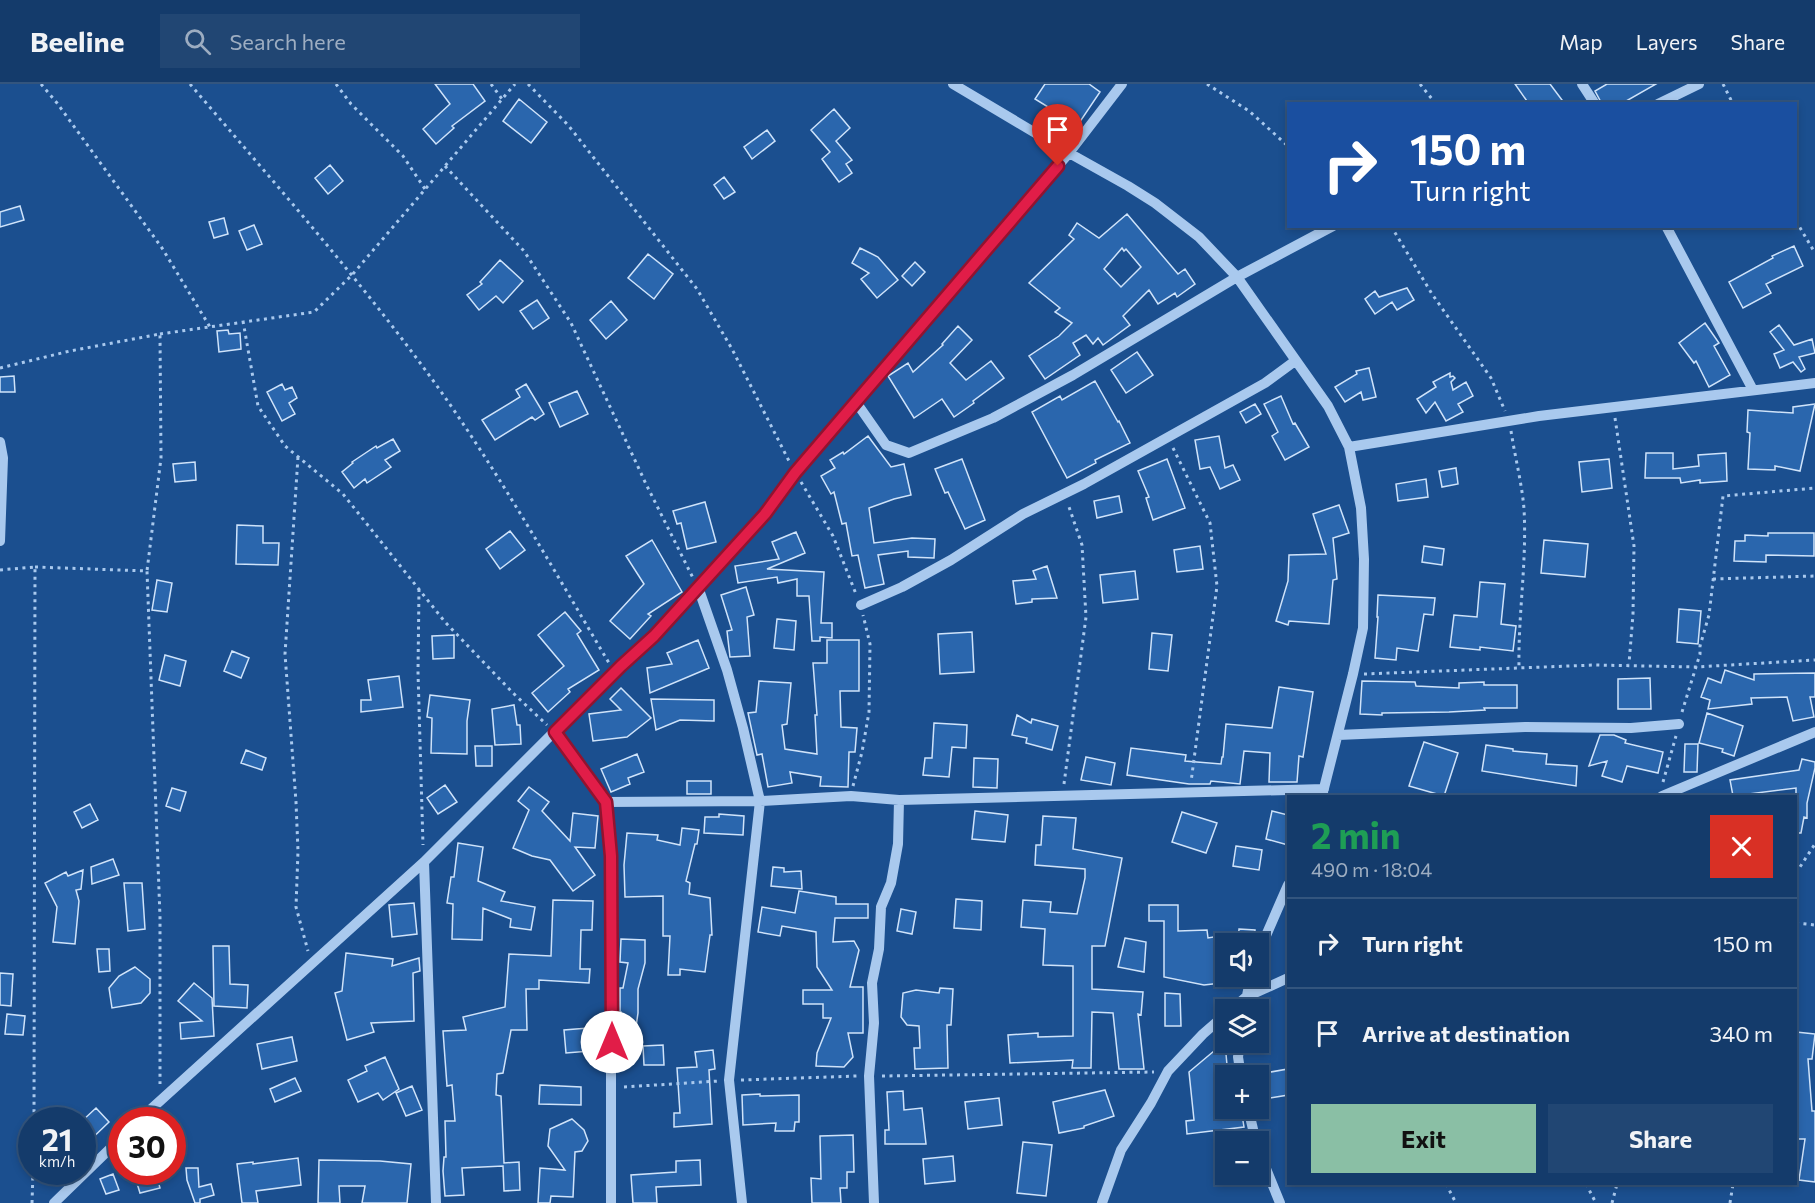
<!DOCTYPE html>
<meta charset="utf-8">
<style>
body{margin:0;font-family:Commissioner,sans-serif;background:#214673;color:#f1f3f6;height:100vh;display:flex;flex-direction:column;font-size:22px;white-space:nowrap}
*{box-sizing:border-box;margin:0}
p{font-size:20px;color:#9dadc1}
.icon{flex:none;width:33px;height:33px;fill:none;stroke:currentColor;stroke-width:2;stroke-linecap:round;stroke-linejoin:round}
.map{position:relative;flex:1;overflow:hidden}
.sheet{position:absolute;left:1287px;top:711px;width:510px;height:390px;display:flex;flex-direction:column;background:#143b6b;border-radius:0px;box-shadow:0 3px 9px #0003,0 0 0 2px #33557e}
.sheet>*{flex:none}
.banner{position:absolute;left:1287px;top:18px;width:510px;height:126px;border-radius:0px;box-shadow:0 3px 9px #0003,0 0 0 2px #33557e;background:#1a4fa0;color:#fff;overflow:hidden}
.controls{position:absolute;left:1215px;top:849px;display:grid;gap:12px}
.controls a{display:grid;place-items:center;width:54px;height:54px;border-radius:0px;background:#143b6b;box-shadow:0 3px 9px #0003,0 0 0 2px #33557e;font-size:30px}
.speed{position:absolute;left:18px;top:1023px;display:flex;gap:12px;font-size:30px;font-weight:700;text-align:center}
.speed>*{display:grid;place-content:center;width:78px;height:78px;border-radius:50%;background:#143b6b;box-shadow:0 3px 9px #0003,0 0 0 2px #33557e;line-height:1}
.speed small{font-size:15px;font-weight:400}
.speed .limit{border:9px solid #d22;background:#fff;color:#111}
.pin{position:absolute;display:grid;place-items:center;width:51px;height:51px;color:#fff;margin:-62px -26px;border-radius:50% 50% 50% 0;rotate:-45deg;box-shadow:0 0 6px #0007}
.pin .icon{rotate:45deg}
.me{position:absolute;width:66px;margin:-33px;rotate:0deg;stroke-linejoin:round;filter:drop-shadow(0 0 4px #0008)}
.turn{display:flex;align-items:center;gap:21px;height:126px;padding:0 24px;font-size:27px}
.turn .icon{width:78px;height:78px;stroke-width:2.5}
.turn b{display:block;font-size:42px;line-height:51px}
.round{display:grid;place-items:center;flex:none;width:63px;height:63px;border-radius:0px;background:#214673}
.headline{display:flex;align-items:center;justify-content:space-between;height:102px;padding:0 24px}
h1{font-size:36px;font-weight:700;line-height:45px;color:#1e9e55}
.action{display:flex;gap:12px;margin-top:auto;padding:12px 24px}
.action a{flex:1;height:69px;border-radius:0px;background:#8abfa5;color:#111;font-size:24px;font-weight:700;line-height:69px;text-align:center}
.action a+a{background:#214673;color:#f1f3f6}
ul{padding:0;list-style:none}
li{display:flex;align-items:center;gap:18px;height:90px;padding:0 24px;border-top:2px solid #33557e}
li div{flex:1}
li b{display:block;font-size:22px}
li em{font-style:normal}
header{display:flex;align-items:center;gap:36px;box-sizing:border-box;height:84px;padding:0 30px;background:#143b6b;border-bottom:2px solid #33557e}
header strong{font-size:28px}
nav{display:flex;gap:33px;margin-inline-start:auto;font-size:21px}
.search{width:420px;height:54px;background:#214673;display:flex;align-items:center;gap:15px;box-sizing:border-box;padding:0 21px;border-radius:0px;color:#9dadc1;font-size:22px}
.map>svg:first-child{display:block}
</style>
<header>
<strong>Beeline</strong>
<div class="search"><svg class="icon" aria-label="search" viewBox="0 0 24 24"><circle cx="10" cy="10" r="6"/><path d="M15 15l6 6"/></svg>Search here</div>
<nav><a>Map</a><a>Layers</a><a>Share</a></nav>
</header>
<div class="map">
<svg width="1815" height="1119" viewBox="0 0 1815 1119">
<rect width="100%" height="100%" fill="#1b4f8f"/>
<path fill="#2a66ad" stroke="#cfe3fa" stroke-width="1.5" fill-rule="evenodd" d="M435,0H473L485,17L452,42L454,44L436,60L423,45L450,20Z
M1045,0H1089L1100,8L1067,57L1056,49L1066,34L1035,15Z
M1515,0H1550L1565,20H1529Z
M1607,0H1656L1621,20H1602L1595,7Z
M519,15L547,38L531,59L503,37Z
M834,25L850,44L836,57L852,76L846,80L852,89L839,98L822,75L830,68L811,46Z
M767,46L775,57L752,75L744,63Z
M330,81L343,97L328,110L315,94Z
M724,93L735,108L724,115L714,101Z
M20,122L24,136L0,143V128Z
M1127,130L1178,190L1185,185L1195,200L1177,213L1175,209L1158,220L1149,206L1123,232L1130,241L1103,261L1098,254L1093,260L1086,251L1073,259L1080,271L1045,295L1029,272L1059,252L1072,239L1055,228L1060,224L1029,199L1074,155L1069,151L1077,139L1099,154ZM1122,164L1124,167L1126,165L1141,183L1121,203L1104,185Z
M224,134L228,150L214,154L209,138Z
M254,141L262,160L247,166L239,147Z
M1794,162L1803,182L1766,200L1771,209L1743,224L1729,198L1773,174L1772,172Z
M860,164L878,173L898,196L877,214L861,195L869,189L852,179Z
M648,170L673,190L654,215L628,194Z
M500,176L523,197L503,219L496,212L479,226L467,211L482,200L480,198Z
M915,178L925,188L912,202L902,192Z
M1407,204L1414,216L1397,226L1392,218L1375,230L1365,215L1375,207L1379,213Z
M537,216L549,234L533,245L520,227Z
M611,217L627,236L606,255L590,236Z
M1705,239L1719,259L1714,262L1730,291L1709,303L1696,277L1694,279L1679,259Z
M1779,241L1794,261L1812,255L1815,269L1799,273L1805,285L1801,288L1793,278L1780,284L1774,270L1784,266L1770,248Z
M958,242L972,256L950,279L966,296L991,277L1004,294L973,317L974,319L954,333L942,315L914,334L888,292L908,279L913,288L943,261L942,260Z
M228,246L229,250L240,249L241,265L219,268L217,247Z
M1137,268L1153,291L1126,309L1111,286Z
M1369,284L1376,313L1363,316L1361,308L1345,318L1335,303L1357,290L1356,287Z
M1450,289V293L1453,292L1455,294L1451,298L1453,306L1466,298L1473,312L1458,320L1463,328L1446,337L1435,318L1426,329L1417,315L1436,303L1433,298Z
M14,292L15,308H0V293Z
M1095,297L1118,338L1119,337L1130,359L1095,376L1096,379L1067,394L1032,328L1060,312L1062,316Z
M282,300L285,306L292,303L297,314L289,319L295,330L282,337L267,308Z
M526,300L544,330L535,336L532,333L495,356L482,336L520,313L516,306Z
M577,307L588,330L560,343L549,319Z
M1281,312L1293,340L1295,339L1309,363L1285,376L1272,352L1278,348L1264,320Z
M1255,320L1261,330L1246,339L1240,328Z
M1815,320L1800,387L1775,382V386L1748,385L1750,349L1747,348L1748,326L1793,329V323Z
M868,352L891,383L904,380L911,411L894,415L869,424L874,459L912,454L935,455L934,474L908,473V467L878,471L884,500L865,504L858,471L852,472L846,439L842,440L834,408L831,410L821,392L835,384L830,376L843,368L844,370Z
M1219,352L1225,384L1233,381L1240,396L1220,405L1210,383L1200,385L1195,356Z
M393,355L400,367L385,376L391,383L367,399L365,395L354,404L342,388L353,379L352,378L376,362L377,364Z
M1646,369H1673V385L1699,382L1698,371L1726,369L1727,397L1700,399V396L1681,399L1680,394H1645Z
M962,375L985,436L965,445L948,408L945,409L935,385Z
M1167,375L1185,424L1153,436L1146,414L1149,413L1138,387Z
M1609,375L1612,404L1582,408L1579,378Z
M195,378L196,396L175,398L173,380Z
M1456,384L1458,400L1442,403L1439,387Z
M1426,395L1428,413L1398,417L1396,400Z
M1119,412L1122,428L1097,434L1094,417Z
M705,418L716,458L687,465L681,439L677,440L673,427Z
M1339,421L1349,449L1333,454L1337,495L1333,496L1329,540L1289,537L1288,541L1276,537L1288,497L1289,471L1326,470L1313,430Z
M237,441L263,442V459H279L278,481L236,480Z
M510,447L525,466L500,485L486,465Z
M796,448L805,469L767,485L824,488L821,539H832V554L820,553V557H812L809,512H797V495L778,499L777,493L738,499L735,482L779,475L772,458Z
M1768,449H1814V472L1766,471V478L1734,477L1735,457H1745V451L1768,452Z
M652,456L682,508L648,530L651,532L630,555L610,537L644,500L626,472Z
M1544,456L1588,460L1585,493L1541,489Z
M1200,462L1203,485L1177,488L1174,466Z
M1424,462L1444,465L1442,481L1422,478Z
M1047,482L1057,514L1032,515V518L1016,520L1013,497L1036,495L1033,487Z
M1135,487L1138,515L1103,519L1100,491Z
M157,496L172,499L167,528L152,526Z
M1480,498L1505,500L1501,540L1516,542L1513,567L1480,563V566L1450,563L1454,531L1477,533Z
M746,503L754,531L747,533L750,572L730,573L727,547L732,546L721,511Z
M1378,511L1435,514L1433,531L1424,530L1418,567L1397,564L1396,576L1375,574L1378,533H1377Z
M1679,525L1701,527L1698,560L1677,558Z
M565,528L581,547L577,550L599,586L568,605L570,608L548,628L532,609L564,582L538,551Z
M777,535L796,537L794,566L774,564Z
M972,548L974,588L940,590L938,550Z
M1152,549L1172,551L1168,587L1149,585Z
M454,551V574L433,575L432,552Z
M698,556L709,584L650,609L647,584L672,580L667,569Z
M827,556H859V607H840L841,643L857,644L855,668H849L848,703L820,702L821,693L790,688L792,699L768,703L762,670L757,671L748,629L756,628L759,597L791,599L787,640L782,641L785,665L817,670L815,631H817L813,579H827Z
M232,567L249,574L241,594L224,587Z
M165,571L186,577L180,602L159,596Z
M1725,586L1754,596V590L1815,589V613H1810L1814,633L1793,637L1787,613L1751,614L1752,620L1708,625L1710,616L1701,613L1708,594L1721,599Z
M399,592L403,623L361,628V616H371L368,596Z
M1650,594L1651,625H1618V595Z
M1362,597L1415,598L1416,602L1459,604V599L1484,598V601H1517V624H1484L1485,626L1449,628L1382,629V631L1360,630Z
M1279,603L1313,608L1303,673L1299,672L1297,698H1269L1270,669L1244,667L1240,700L1211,697L1210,700H1189L1127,691L1131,664L1186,671L1185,677L1221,680L1222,673H1223L1226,640L1272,644Z
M621,604L651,634L627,653L593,657L589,630L621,626L610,615Z
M430,611L470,616L467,637V670L431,669L432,634L427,633Z
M651,615L714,616V637L680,636L656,646Z
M514,621L517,641H520L521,660L495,661L492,625Z
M1707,629L1743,642L1734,672L1722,668L1723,665L1699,659Z
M1017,631L1031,639L1032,635L1058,642L1052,666L1026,659L1027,654L1012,651Z
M934,639L967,641L966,664L952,663L949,693L923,691L925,674H932Z
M1600,651H1614L1626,656L1625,659L1663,668L1658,689L1627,682L1622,698L1602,692L1607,677L1589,682Z
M1424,658L1458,669L1444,712L1409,702Z
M1685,660H1698L1697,688H1684Z
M1486,661L1513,665V667L1547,670L1546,680L1577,682L1576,702L1482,687Z
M475,662H492V682H476Z
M246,666L266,674L262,686L241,679Z
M637,670L644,688L628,694L630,700L611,708L601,685Z
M1086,673L1115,679L1111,701L1081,696Z
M974,674L998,675L997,704L973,703Z
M1802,675L1815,678V684L1807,719V734L1804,733L1801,749H1796V704L1733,712L1730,696L1799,686Z
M687,697H711V710H687Z
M445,701L457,718L438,730L427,714Z
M529,703L549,718L542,727L570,757L573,729L598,732L595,764L575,763L595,791L573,807L550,776L532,772L513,764L529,726L518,717Z
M172,704L186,708L180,727L166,722Z
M90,720L98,736L82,744L74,728Z
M975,727L1008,731L1005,758L972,755Z
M1272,727L1288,731V761L1266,755Z
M1182,728L1217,739L1206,769L1172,758Z
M719,730L744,732L743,751L704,749L705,733H719Z
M1043,732L1076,734L1073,765L1122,774L1105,862H1092V905L1143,908L1141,931L1138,930L1144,985H1119L1113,929L1092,928L1091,984H1072L1073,976L1010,979L1008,951L1038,949V953L1073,952V882L1043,881L1045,845L1021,843L1023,816L1051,818L1050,828L1077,830L1085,794V785L1035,781L1036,761H1041Z
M682,744L699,746L697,760H695L686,797L690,799L689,810L710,814L712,851H710L705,888L680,885V891H668L670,852H663V812L625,813L624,781L627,749L658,751L657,756L680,761Z
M458,759L483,763L478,797L505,808L501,817L535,823L531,846L510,843L511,835L483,824L482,856L452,855L453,820L447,819L451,793H454Z
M1236,762L1262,766L1259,786L1233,782Z
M113,775L119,791L92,800L91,783Z
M773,783L784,784V788L801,787L802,805L771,802Z
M83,786L81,805L76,806L79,817L75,860L53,858L57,823L45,799L66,788L68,792Z
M124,799H142L145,845L128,847Z
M799,807L836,813V820H868V834H835L833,858L854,857L859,866L850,903H863V949H848L853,973L844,983L816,982L817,969L831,934H823V920H803V906H832L817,883L816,848L782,842L780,852L758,848L762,823L795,829Z
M956,815L982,817L981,846L954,844Z
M553,816L593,817L592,846H581L580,885H590L589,899L539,896V905H526L527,946H511L503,989L497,990L496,1011L501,1012L504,1079L519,1078L520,1106L504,1107L503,1082L462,1084L464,1111L445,1112L443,1087L444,1073H446L445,1037H455L452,1001L447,1002L443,947L466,946L463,933L505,923L509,870L551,872Z
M414,819L417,850L392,853L389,821Z
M1149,821H1178V847L1207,846L1208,854L1226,851V873L1219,874L1221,899L1204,901L1164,893V837H1149Z
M901,825L916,828L912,850L897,847Z
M1239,845L1255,846L1254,860H1238Z
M1125,854L1146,858L1144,888L1118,883Z
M621,855L645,856V879L638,905V929L632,970L618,969L621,928H620V904H623L628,879L620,878Z
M213,862H229L230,900L248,901L247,924L214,922Z
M97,865H109L110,887L99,888Z
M346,869L393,875L392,882L419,874L420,887L413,889L414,937L371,939L374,948L347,956L335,909L342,907Z
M135,883L150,895V909L141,919L112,924L109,904L119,892Z
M0,889L13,890L11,922L0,921Z
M194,899L212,914L214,952L181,955L180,939L202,937L178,917Z
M940,904L953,905L951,941H947L948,984L915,985L914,964H920L919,942L907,941L901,933L903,909L916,906L939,909Z
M1165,909L1180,910L1181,942H1165Z
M7,930L25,932L23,951L5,950Z
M588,944L590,967L566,969L564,946Z
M1796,948L1815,950L1812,975H1808L1812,1027H1815V1098L1799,1096L1805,1055H1796Z
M292,953L297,977L262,985L257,960Z
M663,961L664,981H644L643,962Z
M713,966L715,985L709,986L712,1040L674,1043V1029H680L677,984L697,983L695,968Z
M1214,967L1226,970L1228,992H1226V1024H1232V1032L1242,1031L1244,1043L1187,1050L1186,1037L1194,1036L1189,988Z
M385,973L399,1005L383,1016L378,1009L358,1018L348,996L367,987L365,982Z
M1288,985V1011L1270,1014L1265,989Z
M295,994L301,1007L275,1018L270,1005Z
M540,1001L581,1003V1021L539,1020Z
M412,1002L422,1026L406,1032L396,1009Z
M1105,1006L1114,1032L1084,1042V1044L1059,1049L1053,1018Z
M903,1007L904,1026L922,1024L926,1060H885V1046H889L887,1008Z
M760,1010V1012L799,1011V1038H795L794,1047H775L776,1039L743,1041L742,1011Z
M999,1014L1002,1041L968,1045L965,1018Z
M96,1024L109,1038L82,1064V1037Z
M572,1035L584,1046L588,1057L582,1067L575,1068L573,1113L551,1112L550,1119H538L540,1084L565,1086L548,1062L550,1045Z
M853,1051L854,1088H847V1104H840L841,1119H812L811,1094L821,1095L820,1052Z
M1023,1058L1052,1061L1046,1112L1017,1109Z
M953,1072L955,1097L925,1100L923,1075Z
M298,1074L301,1101L256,1107L258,1119H242L237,1080L253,1078V1080Z
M319,1076L380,1077L411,1080L407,1119H362L365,1102H339L340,1119H318Z
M700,1076L701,1101L656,1103L657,1119H633L631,1091L676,1088V1077Z
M186,1084H198L199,1103L211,1100L214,1111L200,1115V1119H195L187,1096Z
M113,1090L119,1106L106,1110L100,1095Z
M156,1090L160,1104L140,1109L136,1096Z"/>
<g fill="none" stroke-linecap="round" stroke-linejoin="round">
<path stroke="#a9c9ee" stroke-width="3" stroke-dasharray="3 4.5" stroke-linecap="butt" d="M41,0L57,19L162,164L210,243
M190,0C276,101 365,201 442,309C503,396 555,488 609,579
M336,0L351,20L403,72L425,105
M491,0L502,15
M528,0L568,41L697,205L732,265L789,377
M1207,0L1249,27L1288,62
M1420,0L1436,20
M1723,0L1733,20
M445,82L524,167L571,239L646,400L693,494
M1796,137L1815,169
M1391,142L1432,210L1491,294L1505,327
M243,237L258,322L285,362L343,410L445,538L513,609L547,641
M160,250L314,228L352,191L515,0
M0,284L70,267L160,250L161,374L147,487
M1615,334L1634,462L1633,530L1629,580
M1511,347C1515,373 1522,400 1524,425C1527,478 1518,531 1519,583
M1173,364L1210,439L1217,502L1191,698
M298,373L285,570L296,718L298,767L296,823L308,867
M801,398L833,452L856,510
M35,483L147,487L160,833V1000
M0,486L35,483L34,1036
M1713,495L1815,492
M419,505L418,588L423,761
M1364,590L1595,581L1696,583L1815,576
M1682,628L1700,570V562L1709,531L1723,412L1815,404
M1663,698L1676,652
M1064,700L1086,533L1082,461L1068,420
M853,702L862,668L869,628L870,560L863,531
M1796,789L1815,760
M1796,839L1815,841
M882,992L1154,988
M741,996L857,992
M624,1003L719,997
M1446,1100L1456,1119
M1586,1100L1596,1119
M32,1119L33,1088
M1612,1119L1617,1100
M1730,1119L1733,1100"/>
<path stroke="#a9c9ee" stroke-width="10" d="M953,0L1069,69L1128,102L1155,119L1199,153L1237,193L1328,322L1349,363L1361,424L1364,475L1363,544L1353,590L1322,712
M1582,0L1595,20
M1658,20L1699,0
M1666,142L1753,306
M856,318L886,361L909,369L993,334L1073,291L1237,193L1333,142
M0,358L3,374L0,457
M1349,363L1539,332L1815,299
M698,503L727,586L743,644L760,717L729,996L742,1119
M861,521L902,503L951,476L1023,430L1084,400L1265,299L1295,277
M555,648L606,718L611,772V1119
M1338,651L1525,643L1631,644L1679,640
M1662,712L1815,648
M606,718L760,717L851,712L899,716L1324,705
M424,778L436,1119
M1258,870L1288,801
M1231,926L1246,913L1288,894
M1244,926L1251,892
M1240,958L1238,973L1241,992
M1248,1024L1256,1058
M139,1036L424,778L591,611L654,552L765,430L795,389L1069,69L1122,0
M1258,1065L1280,1119
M54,1119L122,1053
M874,1119L869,992L874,939L872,899L879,865L881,823L891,799L898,760L899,716
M1102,1119L1121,1066L1151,1019L1168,987L1203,950L1226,930"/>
</g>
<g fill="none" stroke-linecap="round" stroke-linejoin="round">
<defs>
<path id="route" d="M612,958L611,772L606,718L555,648L621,582L654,552L765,430L795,389L1058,82"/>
</defs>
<use href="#route" stroke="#92132f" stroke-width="15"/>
<use href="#route" stroke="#e11d48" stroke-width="10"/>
</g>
</svg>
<div class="controls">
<a><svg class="icon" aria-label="sound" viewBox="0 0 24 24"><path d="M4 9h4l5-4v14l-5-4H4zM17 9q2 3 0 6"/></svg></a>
<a><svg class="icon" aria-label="layers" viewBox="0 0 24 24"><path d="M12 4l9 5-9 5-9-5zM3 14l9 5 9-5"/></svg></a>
<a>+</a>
<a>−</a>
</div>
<div class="speed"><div>21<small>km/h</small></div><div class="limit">30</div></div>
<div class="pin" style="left:1058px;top:82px;background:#d93025"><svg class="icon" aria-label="arrive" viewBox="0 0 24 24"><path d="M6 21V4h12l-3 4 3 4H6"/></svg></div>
<svg class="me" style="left:612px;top:958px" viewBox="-20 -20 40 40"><circle r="19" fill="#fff"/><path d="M0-13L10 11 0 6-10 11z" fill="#e11d48"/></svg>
<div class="banner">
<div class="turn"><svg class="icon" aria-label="right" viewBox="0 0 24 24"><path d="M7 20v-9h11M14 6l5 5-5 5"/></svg><div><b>150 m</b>Turn right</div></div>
</div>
<section class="sheet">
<div class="headline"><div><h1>2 min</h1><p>490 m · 18:04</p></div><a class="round" style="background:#d93025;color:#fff"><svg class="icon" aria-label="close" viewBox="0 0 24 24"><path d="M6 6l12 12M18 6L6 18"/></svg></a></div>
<ul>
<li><svg class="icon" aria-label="right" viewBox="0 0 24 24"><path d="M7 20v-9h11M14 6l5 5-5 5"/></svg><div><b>Turn right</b></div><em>150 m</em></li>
<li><svg class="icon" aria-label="arrive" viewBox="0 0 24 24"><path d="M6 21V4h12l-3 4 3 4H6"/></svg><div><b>Arrive at destination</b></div><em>340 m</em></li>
</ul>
<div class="action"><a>Exit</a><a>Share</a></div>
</section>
</div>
